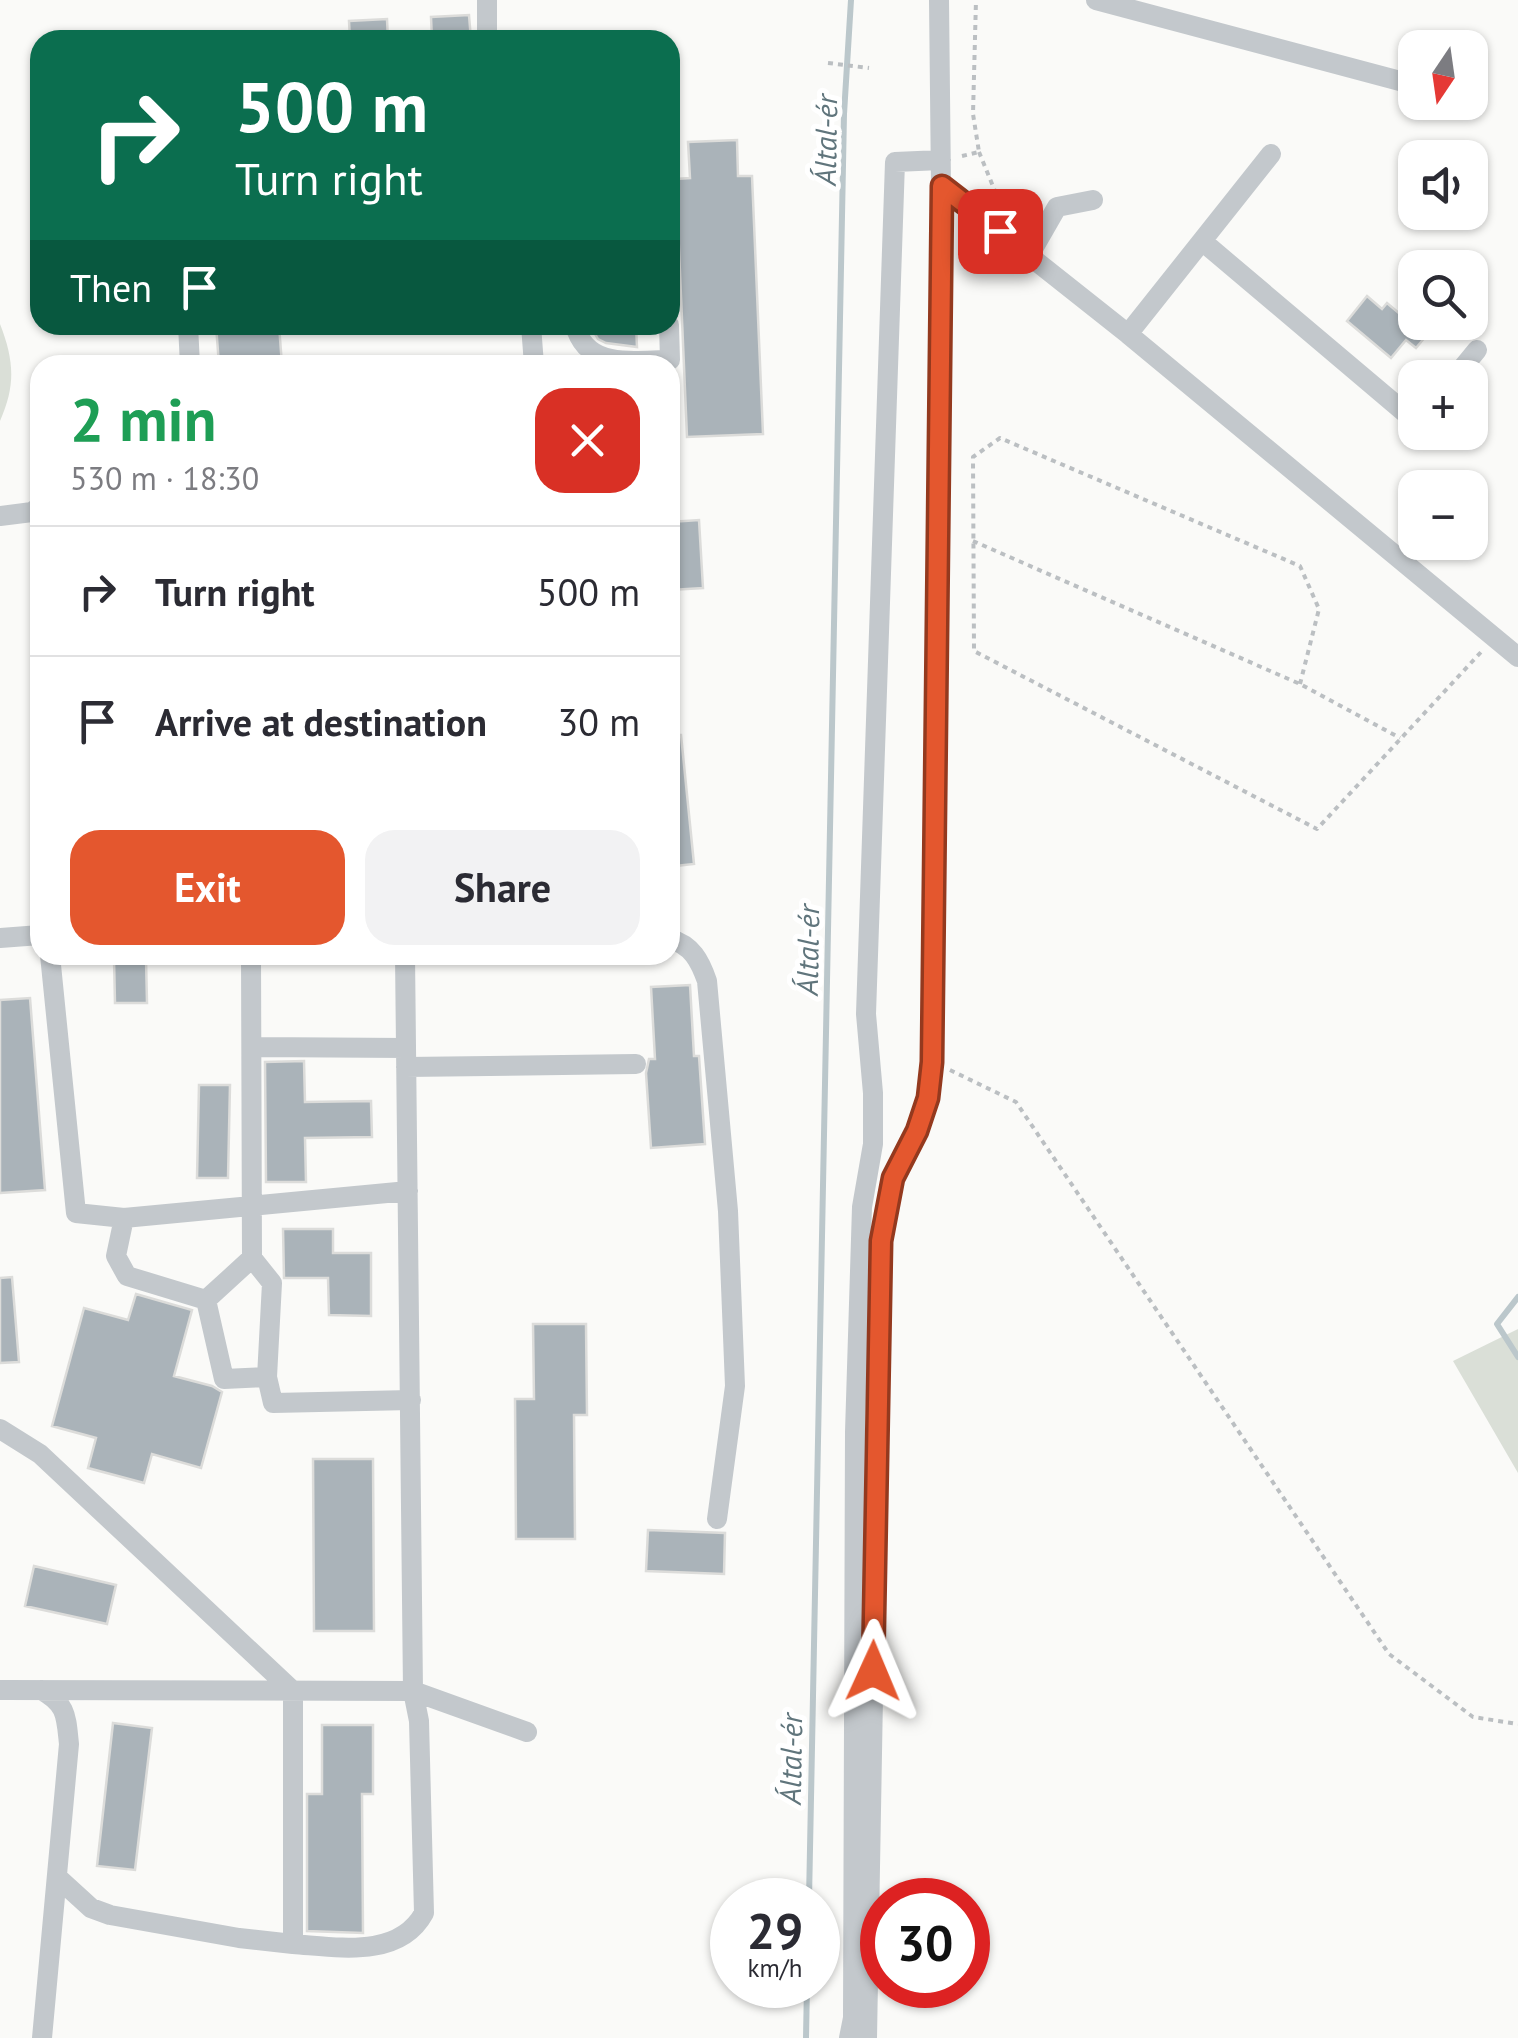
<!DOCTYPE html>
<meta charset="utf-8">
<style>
body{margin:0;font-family:"PT Sans",sans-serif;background:#f2f2f3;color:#2b2b33;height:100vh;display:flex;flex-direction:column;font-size:38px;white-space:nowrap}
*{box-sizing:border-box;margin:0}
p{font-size:32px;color:#7c7c81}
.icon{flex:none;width:55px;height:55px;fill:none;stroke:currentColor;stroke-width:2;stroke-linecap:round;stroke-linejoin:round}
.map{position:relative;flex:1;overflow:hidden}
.details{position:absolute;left:30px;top:355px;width:650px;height:610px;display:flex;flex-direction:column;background:#fff;border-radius:30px;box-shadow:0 2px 8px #0004}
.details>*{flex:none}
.banner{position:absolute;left:30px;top:30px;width:650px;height:305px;border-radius:30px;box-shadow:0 2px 8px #0004;background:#0b6e4f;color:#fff;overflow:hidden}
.needle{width:65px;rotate:193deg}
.buttons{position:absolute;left:1398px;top:30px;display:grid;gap:20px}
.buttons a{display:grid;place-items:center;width:90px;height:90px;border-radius:20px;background:#fff;box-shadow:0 2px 8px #0004;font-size:50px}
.speed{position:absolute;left:710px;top:1878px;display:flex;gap:20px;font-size:50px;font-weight:700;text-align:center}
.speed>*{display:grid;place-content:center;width:130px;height:130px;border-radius:50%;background:#fff;box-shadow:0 2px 8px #0004;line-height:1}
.speed small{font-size:25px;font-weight:400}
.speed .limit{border:15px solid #d22;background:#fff;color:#111}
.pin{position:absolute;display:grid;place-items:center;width:85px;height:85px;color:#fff;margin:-42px;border-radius:20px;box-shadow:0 5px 15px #0006}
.me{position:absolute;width:110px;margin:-55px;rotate:1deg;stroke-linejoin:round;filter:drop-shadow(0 0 8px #0008)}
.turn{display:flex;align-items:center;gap:35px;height:210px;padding:0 40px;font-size:45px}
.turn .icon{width:130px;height:130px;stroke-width:2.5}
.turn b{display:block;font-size:70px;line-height:85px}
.then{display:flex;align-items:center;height:95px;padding:0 40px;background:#0003;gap:20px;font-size:38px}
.round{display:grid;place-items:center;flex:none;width:105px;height:105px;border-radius:30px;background:#f2f2f3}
.head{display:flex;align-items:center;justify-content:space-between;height:170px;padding:0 40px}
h1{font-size:60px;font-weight:700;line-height:75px;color:#1e9e55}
.primary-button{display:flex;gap:20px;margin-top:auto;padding:20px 40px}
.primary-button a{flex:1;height:115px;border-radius:30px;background:#e4572e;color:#fff;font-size:40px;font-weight:700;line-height:115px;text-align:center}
.primary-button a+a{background:#f2f2f3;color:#2b2b33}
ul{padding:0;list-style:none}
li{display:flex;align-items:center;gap:30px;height:130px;padding:0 40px;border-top:2px solid #e1e1e2}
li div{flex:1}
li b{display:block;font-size:38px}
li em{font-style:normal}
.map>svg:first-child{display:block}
</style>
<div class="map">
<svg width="1518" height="2038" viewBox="0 0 1518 2038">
<rect width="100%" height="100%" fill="#fafaf8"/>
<path fill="#dadfd7" d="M0,324C14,360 16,385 0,421Z
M1518,1329V1473L1453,1361Z"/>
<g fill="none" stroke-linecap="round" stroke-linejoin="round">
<path stroke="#bbc7cb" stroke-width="6" d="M1518,1297L1497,1324L1518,1357
M809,1900L844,114L851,0
M806,2038L807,1985"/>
</g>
<path fill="#aab3b9" stroke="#dcdcda" stroke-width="2.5" d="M469,15L471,40H432L431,17Z
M387,19L388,40H350L349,21Z
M737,140L738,176H752L763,434L687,437L676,179L690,178L688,142Z
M1367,296L1382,309L1387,303L1426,336L1416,348L1406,340L1391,358L1347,321Z
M216,325H279L282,365H219Z
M590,325H636L637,347L606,343L598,339Z
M699,520L703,588L671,590L670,522Z
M670,735H681L694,864L675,866L670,813Z
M146,958L147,1003H115L114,959Z
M690,985L694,1056H699L705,1144L651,1148L646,1073L649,1059H655L651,987Z
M30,998L45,1190L0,1193V1000Z
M304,1061L305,1102L371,1101L372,1137L305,1138L306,1182H266L265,1062Z
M199,1085H230L228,1178H197Z
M283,1229H333V1253H371V1316L329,1315L328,1278H284Z
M12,1277L19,1362L0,1363V1278Z
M136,1294L192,1310L174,1376L212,1386L222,1392L201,1468L152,1454L144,1483L88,1468L96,1438L52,1426L84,1308L128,1320Z
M533,1324H586L587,1415H574L575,1539H516L515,1399H534Z
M313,1459H373L374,1631H314Z
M648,1530L725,1533L724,1574L646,1571Z
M34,1566L116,1585L107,1624L25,1606Z
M113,1723L152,1728L135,1870L97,1866Z
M322,1725H373V1794H362L363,1933L307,1931V1794H322Z"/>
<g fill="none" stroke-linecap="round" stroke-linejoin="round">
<path stroke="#bbbfc2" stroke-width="4" stroke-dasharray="5 5" stroke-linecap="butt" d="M828,63L869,68
M979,152L997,196L1019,221
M962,156L979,152L973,114L976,0
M973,541L1300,684L1400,738
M1300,684L1319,609L1300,566L1000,438L973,457L974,651L1317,829L1482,651
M950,1070L1016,1102L1389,1654L1473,1717L1518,1724"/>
<path stroke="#c3c8cc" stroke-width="20" d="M1096,0L1415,85
M487,40V0
M941,186L1128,334L1518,657
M1202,241L1409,416H1415
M1030,254L1057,207L1093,200
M188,325L190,365
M531,325L534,365
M575,325C586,370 634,360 670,360L669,325
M1128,334L1271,154
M1454,378L1477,350
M0,516L32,512L40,506
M0,938L40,935
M670,939C692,945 700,961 707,981L728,1211L735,1386L717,1519
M50,955L76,1213L124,1218L116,1256L127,1276L206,1300
M251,955L252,1258
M252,1047L406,1048
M406,1067L636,1064
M124,1218L408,1191
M252,1258L272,1283L267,1377L224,1379L206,1300Z
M267,1377L273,1403L411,1400
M0,1429L40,1454L293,1691V1944L239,1938L110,1915L91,1908L57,1877
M0,1690L413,1691L527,1732
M41,1690C67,1704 66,1716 69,1744L42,2038
M293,1944C337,1947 399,1959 424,1913L419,1721L413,1691L405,955
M849,2038L853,2018L855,1432L862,1207L873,1144V1093L866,1014L895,162L941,160
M867,2038L881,1241L893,1178L917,1131L929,1098L932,1062L941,186L939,0"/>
</g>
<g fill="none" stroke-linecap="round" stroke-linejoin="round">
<defs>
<path id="route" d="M873,1671L881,1241L893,1178L917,1131L928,1098L932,1062L942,186L1000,231"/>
</defs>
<use href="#route" stroke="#94391e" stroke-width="25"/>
<use href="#route" stroke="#e4572e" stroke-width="18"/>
</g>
<g text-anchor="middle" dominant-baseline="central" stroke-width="10" stroke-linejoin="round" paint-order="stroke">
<g font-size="30" font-style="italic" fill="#60757c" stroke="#fff">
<text transform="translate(825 140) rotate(-89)">Által-ér</text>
<text transform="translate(807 950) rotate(-89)">Által-ér</text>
<text transform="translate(790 1759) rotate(-89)">Által-ér</text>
</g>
</g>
</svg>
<div class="buttons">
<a><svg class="needle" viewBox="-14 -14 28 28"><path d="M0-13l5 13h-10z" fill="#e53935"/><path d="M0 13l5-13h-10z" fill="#7c7c81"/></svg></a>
<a><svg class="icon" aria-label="sound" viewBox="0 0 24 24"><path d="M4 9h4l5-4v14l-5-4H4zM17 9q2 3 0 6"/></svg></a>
<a><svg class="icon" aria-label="search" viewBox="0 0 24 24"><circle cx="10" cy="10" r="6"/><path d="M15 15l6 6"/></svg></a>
<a>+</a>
<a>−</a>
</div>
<div class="speed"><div>29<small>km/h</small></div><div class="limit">30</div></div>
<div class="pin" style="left:1000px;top:231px;background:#d93025"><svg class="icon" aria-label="arrive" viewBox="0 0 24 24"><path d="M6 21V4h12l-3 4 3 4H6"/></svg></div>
<svg class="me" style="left:873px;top:1671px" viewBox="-20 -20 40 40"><path d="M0-17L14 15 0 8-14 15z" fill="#e4572e" stroke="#fff" stroke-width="4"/></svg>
<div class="banner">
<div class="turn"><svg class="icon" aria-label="right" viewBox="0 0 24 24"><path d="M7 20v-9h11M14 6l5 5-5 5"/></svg><div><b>500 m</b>Turn right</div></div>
<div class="then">Then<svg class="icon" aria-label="arrive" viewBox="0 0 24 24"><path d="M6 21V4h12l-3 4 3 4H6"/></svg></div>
</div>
<section class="details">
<div class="head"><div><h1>2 min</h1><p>530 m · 18:30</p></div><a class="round" style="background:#d93025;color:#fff"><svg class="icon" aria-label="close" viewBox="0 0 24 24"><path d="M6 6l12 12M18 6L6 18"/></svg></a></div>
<ul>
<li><svg class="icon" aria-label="right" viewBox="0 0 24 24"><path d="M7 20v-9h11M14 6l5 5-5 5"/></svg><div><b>Turn right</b></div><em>500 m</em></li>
<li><svg class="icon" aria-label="arrive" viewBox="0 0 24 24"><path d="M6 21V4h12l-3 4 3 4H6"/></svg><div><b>Arrive at destination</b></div><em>30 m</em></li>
</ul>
<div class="primary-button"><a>Exit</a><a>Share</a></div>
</section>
</div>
